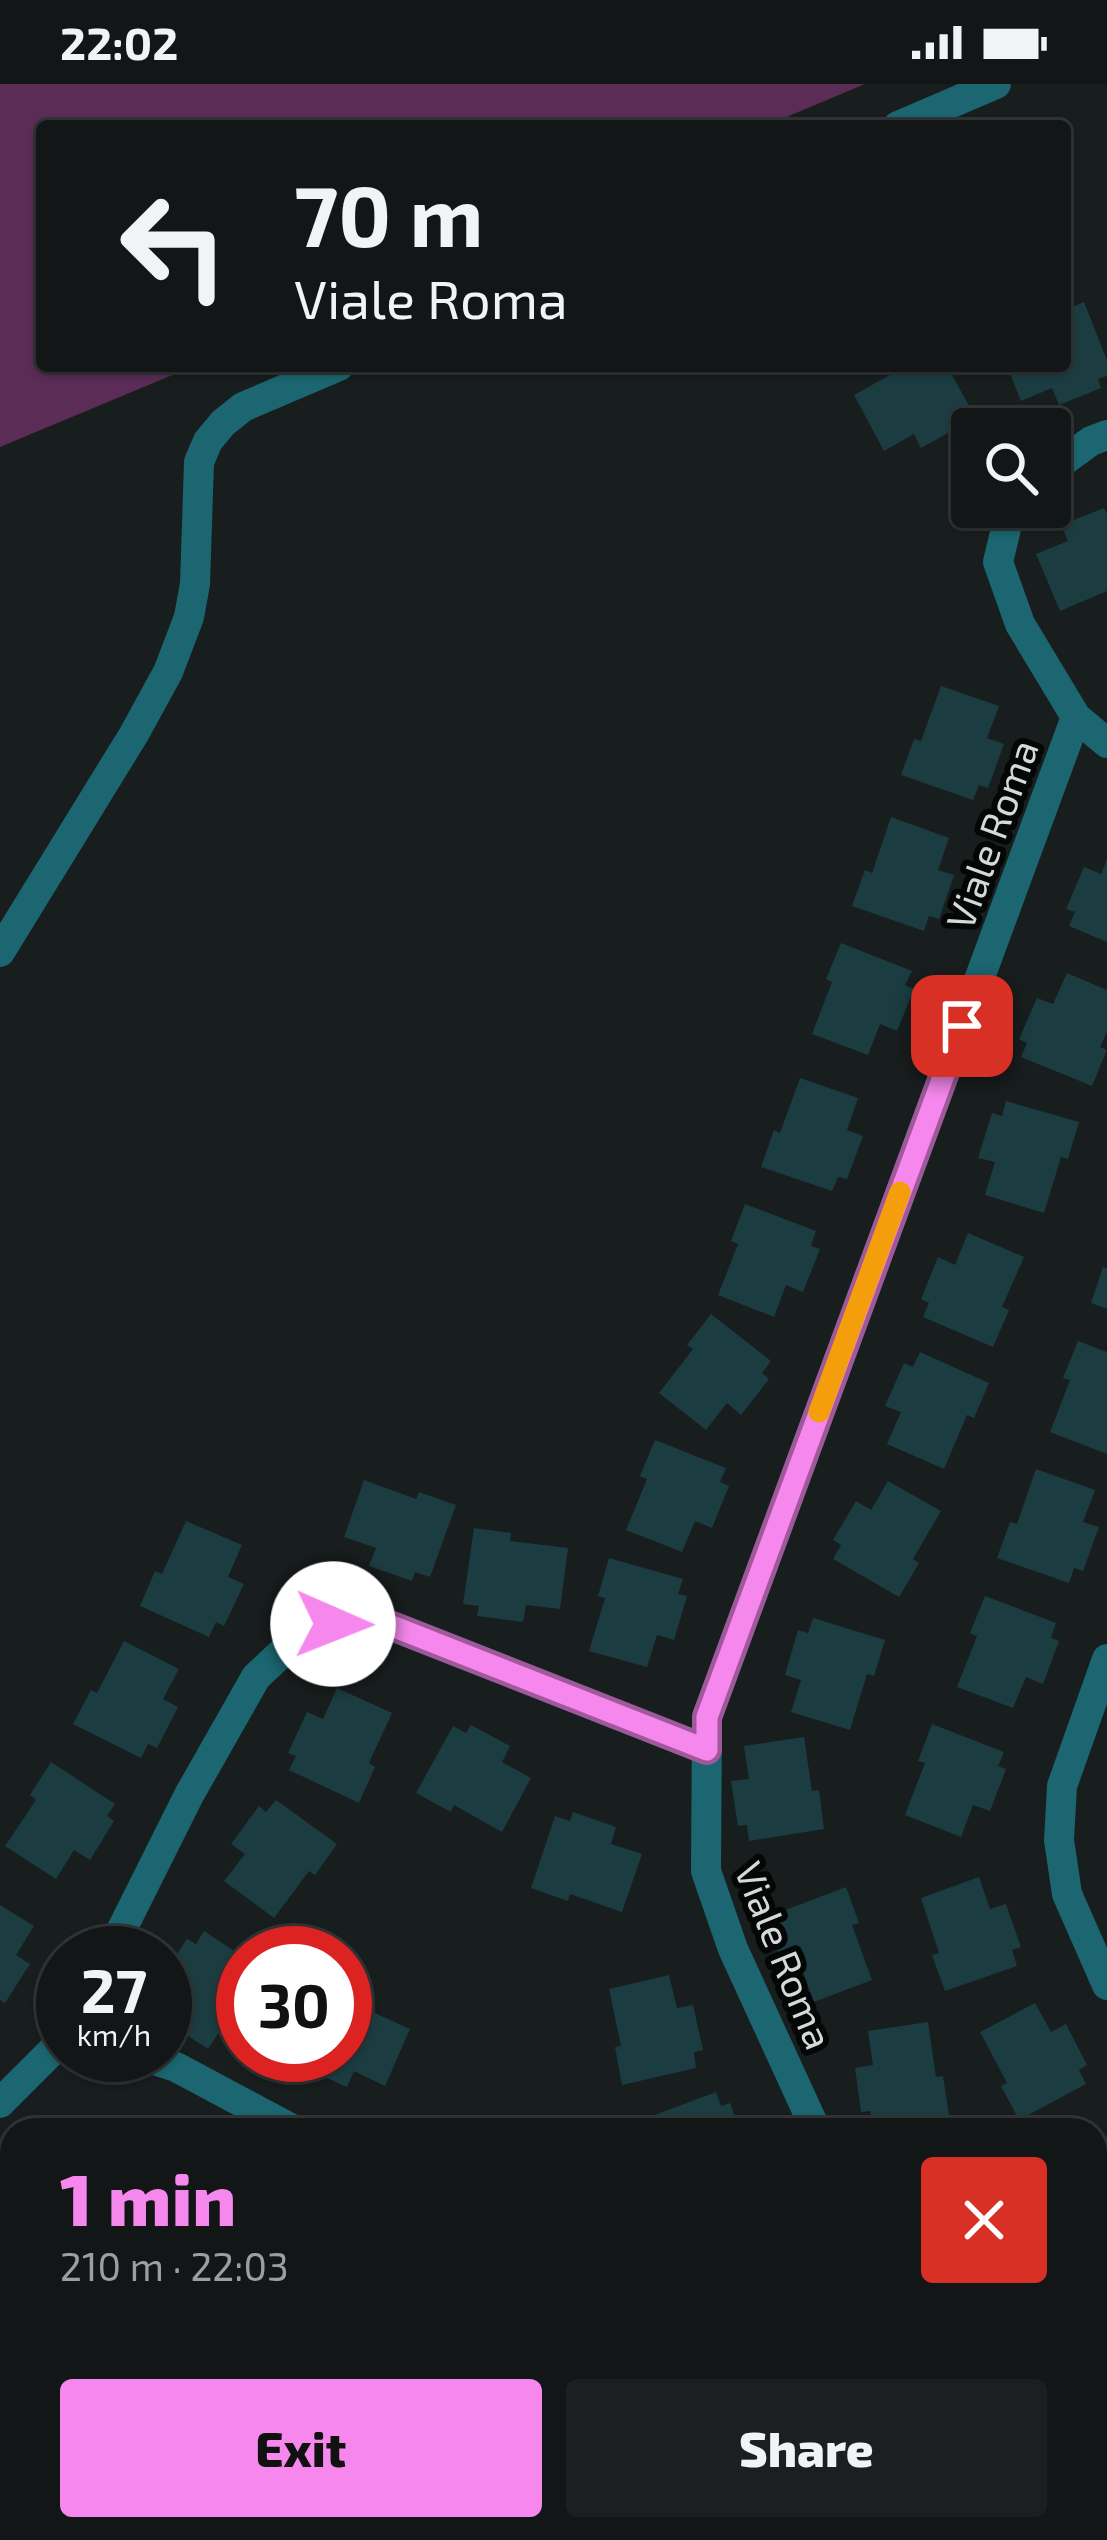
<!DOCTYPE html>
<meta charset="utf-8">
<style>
body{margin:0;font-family:"Exo 2",sans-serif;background:#1b1f1f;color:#f1f3f6;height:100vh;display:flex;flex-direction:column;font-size:45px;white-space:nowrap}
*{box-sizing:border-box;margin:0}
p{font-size:39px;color:#9c9fa1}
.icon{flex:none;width:66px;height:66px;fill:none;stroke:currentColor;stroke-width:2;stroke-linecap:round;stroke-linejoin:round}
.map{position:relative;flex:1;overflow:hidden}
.details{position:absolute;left:0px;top:2034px;width:1107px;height:423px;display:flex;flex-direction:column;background:#121616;border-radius:36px 36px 0 0;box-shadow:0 3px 9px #0004,0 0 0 3px #313535}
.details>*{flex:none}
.hud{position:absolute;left:36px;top:36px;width:1035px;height:252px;border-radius:12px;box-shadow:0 3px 9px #0004,0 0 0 3px #313535;background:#121616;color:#f1f3f6;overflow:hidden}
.buttons{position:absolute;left:951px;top:324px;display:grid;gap:24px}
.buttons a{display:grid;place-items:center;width:120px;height:120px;border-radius:12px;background:#121616;box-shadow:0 3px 9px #0004,0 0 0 3px #313535;font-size:60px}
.speed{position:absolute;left:36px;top:1842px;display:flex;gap:24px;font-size:60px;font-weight:700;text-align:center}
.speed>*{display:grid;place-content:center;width:156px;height:156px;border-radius:50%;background:#121616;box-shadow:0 3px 9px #0004,0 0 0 3px #313535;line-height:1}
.speed small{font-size:30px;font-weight:400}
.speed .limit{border:18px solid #d22;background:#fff;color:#111}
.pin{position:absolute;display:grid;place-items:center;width:102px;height:102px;color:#fff;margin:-51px;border-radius:24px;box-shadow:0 6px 18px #0006}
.me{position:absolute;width:132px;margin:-66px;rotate:91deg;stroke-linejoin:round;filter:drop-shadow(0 0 9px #0008)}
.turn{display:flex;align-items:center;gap:42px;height:252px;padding:0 60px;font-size:54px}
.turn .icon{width:156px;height:156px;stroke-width:2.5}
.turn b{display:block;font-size:84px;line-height:102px}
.round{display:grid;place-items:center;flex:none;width:126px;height:126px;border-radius:12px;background:#1b1f1f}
.summary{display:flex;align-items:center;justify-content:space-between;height:204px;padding:0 60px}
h1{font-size:72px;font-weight:800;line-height:90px;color:#f688ed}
.button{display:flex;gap:24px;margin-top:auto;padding:24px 60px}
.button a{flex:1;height:138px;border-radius:12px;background:#f688ed;color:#111;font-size:48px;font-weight:800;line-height:138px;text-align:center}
.button a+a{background:#1b1f1f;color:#f1f3f6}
.status{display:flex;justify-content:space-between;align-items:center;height:84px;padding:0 60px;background:#121616;direction:ltr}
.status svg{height:33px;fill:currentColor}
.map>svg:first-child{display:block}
</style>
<div class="status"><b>22:02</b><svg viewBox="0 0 49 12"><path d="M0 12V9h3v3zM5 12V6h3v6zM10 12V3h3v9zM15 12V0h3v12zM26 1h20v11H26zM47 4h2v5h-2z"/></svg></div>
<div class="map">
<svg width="1107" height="2456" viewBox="0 0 1107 2456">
<rect width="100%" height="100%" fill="#181d1d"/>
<path fill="#5a2c56" d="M0,0H865L765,42H42V282H194L0,363Z"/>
<path fill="#1b3d42" d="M1084,218L1107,276V292L1098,295L1101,304L1059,321L1052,304L1021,317L1007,282H1065V226Z
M906,282H947L972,327L958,335L961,342L921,364L914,350L884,367L854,311Z
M1104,424L1107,430V507L1060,527L1036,470L1068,457L1061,441Z
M941,602L999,622L987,654L1004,660L988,704L979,701L973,716L901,691L914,655L921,657Z
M891,733L949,754L938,786L954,791L939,835L929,832L924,847L852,822L865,786L872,789Z
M1107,775V858L1069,842L1075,828L1066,825L1084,783L1101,790Z
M841,859L912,887L905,901L914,905L897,947L880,940L868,971L812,950L832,898L826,895Z
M1067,889L1107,906V948L1100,963L1107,966L1092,1002L1021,973L1027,959L1019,955L1037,914L1053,920Z
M800,994L858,1014L847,1046L863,1052L847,1095L838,1093L832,1107L761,1083L774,1046L780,1049Z
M1006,1017L1079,1038L1068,1075L1061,1073L1044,1129L985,1111L995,1078L978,1074L992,1029L1002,1032Z
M745,1120L816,1147L811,1162L820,1165L803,1208L786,1201L774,1233L718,1211L738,1160L731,1157Z
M968,1149L1024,1173L1002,1223L1009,1226L993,1263L923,1233L929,1219L921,1215L938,1173L955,1181Z
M1103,1183L1107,1184V1225L1091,1219Z
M711,1230L771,1277L762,1289L769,1295L741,1331L727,1319L706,1346L659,1309L693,1265L687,1261Z
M1078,1257L1107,1268V1370L1050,1348L1070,1296L1063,1294Z
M920,1268L989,1299L974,1334L967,1331L944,1385L887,1360L901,1328L885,1322L904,1279L913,1283Z
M655,1356L726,1384L720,1398L729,1402L712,1444L695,1437L682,1468L626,1446L647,1395L640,1392Z
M1036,1385L1095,1406L1083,1438L1099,1443L1083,1487L1074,1484L1069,1499L997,1474L1010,1438L1017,1440Z
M364,1396L416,1415L419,1408L456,1421L430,1493L415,1488L412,1497L369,1482L376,1464L344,1453Z
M888,1397L941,1427L913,1475L919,1479L899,1513L833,1475L841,1461L833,1456L856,1417L871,1426Z
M186,1437L242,1461L228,1493L244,1500L224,1542L216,1538L209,1553L140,1522L155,1487L162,1490Z
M474,1444L511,1449L510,1457L568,1464L560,1525L526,1521L523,1538L477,1532L479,1522L463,1520Z
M609,1474L683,1495L678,1510L687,1512L674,1556L657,1551L647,1583L589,1567L605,1514L598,1512Z
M985,1512L1056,1539L1051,1554L1059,1557L1043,1600L1026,1593L1013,1624L957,1603L977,1552L970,1549Z
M813,1534L885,1556L874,1592L867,1590L850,1646L791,1628L801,1596L785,1591L798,1546L808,1549Z
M124,1557L179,1585L163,1615L178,1623L157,1664L148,1660L141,1674L73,1640L91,1606L97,1609Z
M337,1604L392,1629L369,1679L375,1683L359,1719L289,1686L296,1672L288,1669L307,1628L323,1635Z
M932,1640L1004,1668L998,1682L1006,1685L990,1727L973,1721L961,1753L905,1731L925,1679L918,1677Z
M471,1641L510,1662L502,1678L531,1694L502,1748L454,1721L451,1728L416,1709L453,1642L466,1649Z
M804,1653L812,1707L819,1706L824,1745L749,1757L747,1741L738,1742L731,1697L749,1695L744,1662Z
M51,1678L115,1720L107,1732L114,1737L90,1776L74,1766L56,1795L5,1762L36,1716L30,1711Z
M276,1716L337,1760L315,1791L309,1787L274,1834L224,1797L245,1770L231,1760L259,1722L266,1728Z
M573,1728L616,1743L611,1760L642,1770L622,1828L570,1810L568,1817L531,1804L555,1732L570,1737Z
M979,1793L990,1825L1006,1820L1021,1863L1012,1866L1017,1882L945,1907L932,1871L939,1869L921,1814Z
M846,1803L859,1839L852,1841L872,1896L814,1918L802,1885L787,1892L770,1848L780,1845L775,1830Z
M0,1821L34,1842L16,1871L30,1880L5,1919L0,1916Z
M204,1847L243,1873V1919L240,1917L208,1965L165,1937V1919L176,1903L165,1896V1888L187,1855L196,1860Z
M669,1891L677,1924L693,1921L703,1966L694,1968L696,1984L622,2001L615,1963L621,1962L609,1905Z
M345,1908L361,1915L357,1921L410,1945L385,2002L354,1987L347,2003L305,1984L309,1975L300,1971H345Z
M1035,1919L1051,1948L1066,1940L1087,1981L1079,1986L1086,2000L1019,2036L1001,2002L1007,1999L980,1948Z
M928,1938L936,1993L943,1992L949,2031L873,2042L870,2027L861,2028L855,1984L873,1981L868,1947Z
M716,2008L721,2022L730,2019L740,2046H648L644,2035Z
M1107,2052V2154L1095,2159V2057Z
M0,2197L12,2204V2258L8,2265L12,2267V2273L0,2294Z
M12,2379V2424L0,2410V2389Z
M420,2445H500L498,2456H411L412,2447L420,2448Z
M608,2445H684V2456H607Z
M967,2445H1044L1043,2456H956L957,2447L967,2448Z"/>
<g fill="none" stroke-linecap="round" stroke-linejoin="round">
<path stroke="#1b6671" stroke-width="30" d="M898,42L996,0
M1050,387L1091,357L1107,351
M1018,423L1008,436L998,478L1020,540L1076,633L1107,659
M0,868L134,650L168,588L189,533L195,500L199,378L208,357L223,339L243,323L339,282
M1107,1575L1062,1702L1059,1756L1067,1810L1107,1901
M110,1869L189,1711L256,1593L302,1550L364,1531L707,1666
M139,1971L176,1983L294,2046
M0,2019L63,1956
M816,2046L733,1865L706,1787L707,1633L1076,633
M1095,2220L1107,2218
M203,2456L225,2445
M559,2456V2445
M896,2456L897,2445"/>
</g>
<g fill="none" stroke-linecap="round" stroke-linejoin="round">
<defs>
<path id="route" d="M333,1540L364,1531L707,1666V1633L962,942"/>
</defs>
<use href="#route" stroke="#a0589a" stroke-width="30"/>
<use href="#route" stroke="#f688ed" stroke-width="21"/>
<path stroke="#f59e0b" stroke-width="21" d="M819,1328L900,1108"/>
</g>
<g text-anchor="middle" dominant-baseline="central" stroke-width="12" stroke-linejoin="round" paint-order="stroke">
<g font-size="39" fill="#d6d9da" stroke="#050707">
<text transform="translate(991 750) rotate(-70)">Viale Roma</text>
<text transform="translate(785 1871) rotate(68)">Viale Roma</text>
</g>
</g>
</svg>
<div class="buttons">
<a><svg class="icon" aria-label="search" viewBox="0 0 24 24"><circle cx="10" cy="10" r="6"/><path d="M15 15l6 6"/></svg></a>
</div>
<div class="speed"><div>27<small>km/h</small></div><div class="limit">30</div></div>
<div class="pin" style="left:962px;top:942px;background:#d93025"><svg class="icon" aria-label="arrive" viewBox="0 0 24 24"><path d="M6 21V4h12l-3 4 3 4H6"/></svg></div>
<svg class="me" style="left:333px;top:1540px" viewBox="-20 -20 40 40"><circle r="19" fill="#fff"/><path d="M0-13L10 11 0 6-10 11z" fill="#f688ed"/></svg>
<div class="hud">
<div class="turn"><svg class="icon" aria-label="left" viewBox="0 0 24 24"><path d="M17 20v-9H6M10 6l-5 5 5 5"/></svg><div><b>70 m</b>Viale Roma</div></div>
</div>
<section class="details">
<div class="summary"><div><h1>1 min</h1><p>210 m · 22:03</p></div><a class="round" style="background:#d93025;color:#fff"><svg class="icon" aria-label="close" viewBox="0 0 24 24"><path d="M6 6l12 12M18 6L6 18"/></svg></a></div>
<div class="button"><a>Exit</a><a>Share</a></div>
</section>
</div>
